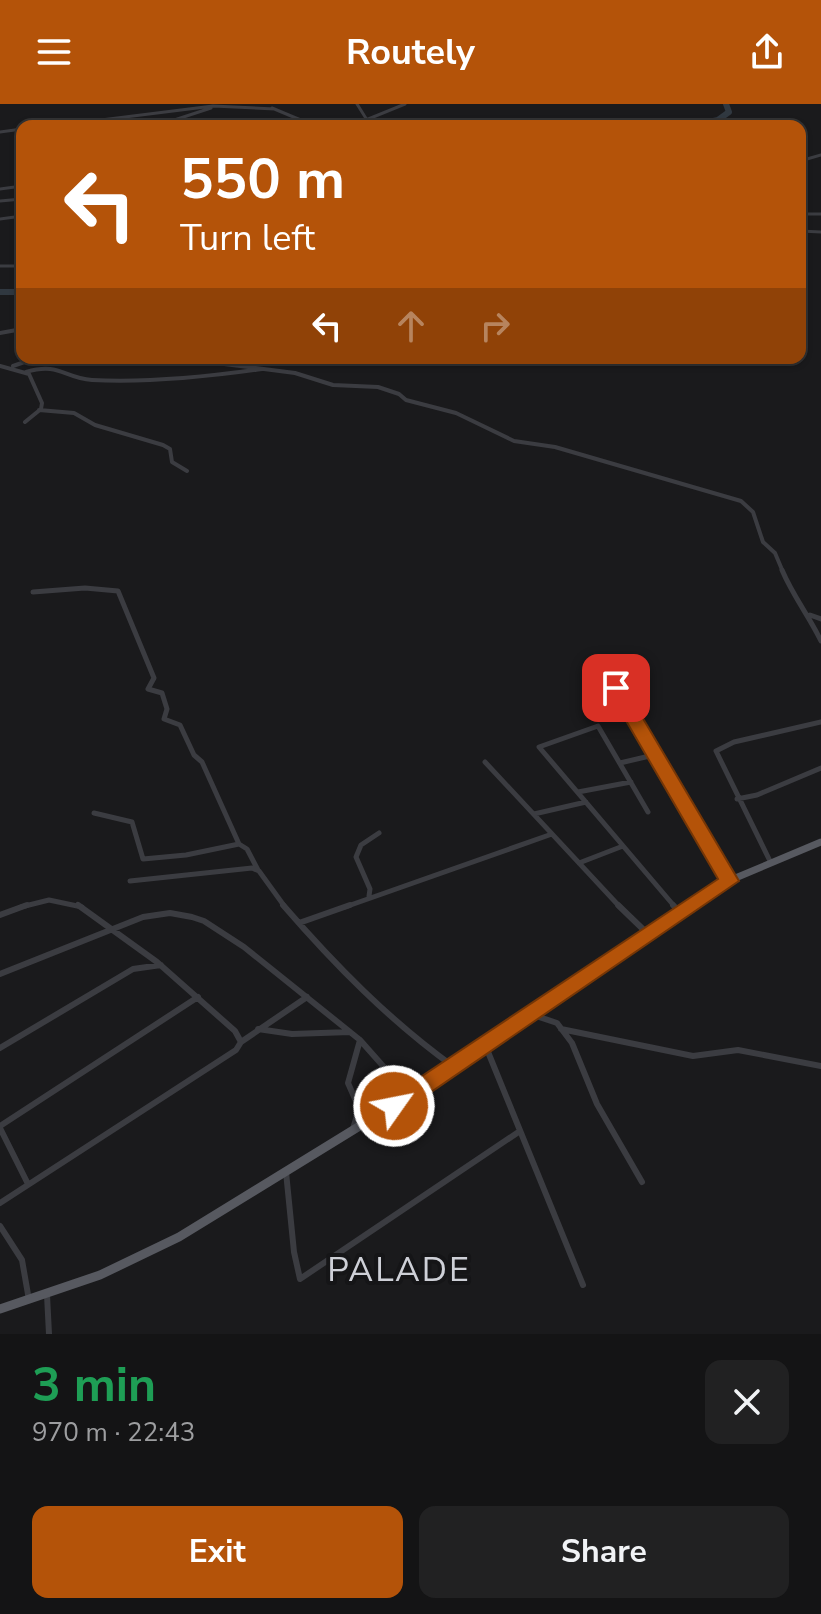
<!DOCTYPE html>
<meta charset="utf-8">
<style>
body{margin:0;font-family:"Nunito Sans",sans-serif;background:#212122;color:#f1f3f6;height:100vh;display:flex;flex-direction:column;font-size:30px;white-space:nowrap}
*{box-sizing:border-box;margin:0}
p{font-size:26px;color:#9d9ea0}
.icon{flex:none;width:44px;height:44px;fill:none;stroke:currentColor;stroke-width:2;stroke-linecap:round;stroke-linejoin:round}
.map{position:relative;height:1230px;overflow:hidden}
.details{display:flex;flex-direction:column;background:#141415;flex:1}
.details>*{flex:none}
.top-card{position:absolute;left:16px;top:16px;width:790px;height:244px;border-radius:16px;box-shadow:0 2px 6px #0004,0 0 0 2px #333334;background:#b45309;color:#fff;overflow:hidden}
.pin{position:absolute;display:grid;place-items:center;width:68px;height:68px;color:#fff;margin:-34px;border-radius:16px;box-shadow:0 4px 12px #0006}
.me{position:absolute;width:88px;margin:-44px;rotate:57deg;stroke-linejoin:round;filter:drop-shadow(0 0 6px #0008)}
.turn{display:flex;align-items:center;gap:28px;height:168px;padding:0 32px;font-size:36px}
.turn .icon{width:104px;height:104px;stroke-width:2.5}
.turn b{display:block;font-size:56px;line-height:68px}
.lanes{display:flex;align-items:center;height:76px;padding:0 32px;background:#0003;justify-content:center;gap:40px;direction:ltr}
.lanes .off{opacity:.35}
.round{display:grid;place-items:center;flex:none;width:84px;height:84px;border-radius:16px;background:#212122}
.headline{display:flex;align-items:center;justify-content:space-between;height:136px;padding:0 32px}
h1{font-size:48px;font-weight:700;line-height:60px;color:#1e9e55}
.primary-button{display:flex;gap:16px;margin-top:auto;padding:16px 32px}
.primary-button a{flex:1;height:92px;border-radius:16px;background:#b45309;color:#fff;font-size:32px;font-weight:700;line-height:92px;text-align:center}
.primary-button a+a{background:#212122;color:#f1f3f6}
header{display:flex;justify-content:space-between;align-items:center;height:104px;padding:0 32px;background:#b45309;color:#fff;font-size:36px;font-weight:700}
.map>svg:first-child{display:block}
</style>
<header><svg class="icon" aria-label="menu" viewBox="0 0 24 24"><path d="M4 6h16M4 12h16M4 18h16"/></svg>Routely<svg class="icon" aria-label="share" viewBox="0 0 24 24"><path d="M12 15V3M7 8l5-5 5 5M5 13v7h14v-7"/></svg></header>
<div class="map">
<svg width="821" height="1230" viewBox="0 0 821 1230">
<rect width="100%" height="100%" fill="#1a1a1c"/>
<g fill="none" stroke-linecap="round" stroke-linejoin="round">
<path stroke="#303840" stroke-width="6" d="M690,22L718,16L729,8L726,0
M0,188H22"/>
<path stroke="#3b3c41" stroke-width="3" d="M357,0L367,16
M272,4L315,22
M53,22L213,2L275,5
M156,22L211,4
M270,22L297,17
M351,22L405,0
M0,28L22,25
M800,57L821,51
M0,85L22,82
M0,97L22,95
M800,110H821
M0,115L22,112
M800,127L821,128
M0,162H22"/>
<path stroke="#3b3c41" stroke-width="4" d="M0,229L22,225
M176,254L295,269L333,281L378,283L399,290L406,296L456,309L514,337L555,343L741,397L753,408L763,438L775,449L783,468
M0,262L29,270L42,299L41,305L25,318
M13,262L36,254
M26,268C60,258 63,274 92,276C149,279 206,273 262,265
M39,306L74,309L95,321L163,341L170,345L172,358L187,367"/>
<path stroke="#3b3c41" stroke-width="5" d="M782,466C793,492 809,512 821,537
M33,488L85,484L118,487L154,574L148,585L162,589L167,605L164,615L180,621L194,651L202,658L239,740
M810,511L821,515
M616,584L729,777
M485,658L620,803
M620,659L654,651
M578,688L631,678
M737,695L757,691L821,664
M648,708L598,622L539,643L675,803
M94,709L132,718L143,755L186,751L239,740L247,745L258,766
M534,710L586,698
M770,757L716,647L734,638L821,618
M579,759L623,742
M130,777L252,764L259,767L285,803
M369,792L370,785L356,753L361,741L379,729
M21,803L49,796L82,803
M345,803L552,730"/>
<path stroke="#3b3c41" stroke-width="6" d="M283,801C335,861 389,916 454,963
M618,801L649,831
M673,801L680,809
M0,811L27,801
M299,819L350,801
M0,870L143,813L170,809L192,813L204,817L244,843L360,936L348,979L359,1004L353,1025
M533,911L557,919L572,939L597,1000L642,1078
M258,925L292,930L350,928
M561,925L693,952L738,946L821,962
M360,936L391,971L394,999
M241,938L307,893
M486,943L583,1181
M0,944L133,865L161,861
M0,1022L198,893
M0,1024L28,1080
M286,1068L294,1148L300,1175L520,1027
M0,1099L236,946L241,938L235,927L157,858L78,801
M0,1122L22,1156L29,1196
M47,1191L49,1230"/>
<path stroke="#575960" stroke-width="7" d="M692,803L733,775L821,738"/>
<path stroke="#575960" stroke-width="9" d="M0,1205L100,1171L179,1133L454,964L695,801"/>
</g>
<path fill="#b45309" stroke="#753606" stroke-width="2" d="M616,579L625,584L739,777L402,1008L394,1011L386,1008L382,1002L386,996L718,775L607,584Z"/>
<g text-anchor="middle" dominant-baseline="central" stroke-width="8" stroke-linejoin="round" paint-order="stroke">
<g font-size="34" letter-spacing="2" fill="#ced0d7" stroke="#151517">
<text x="399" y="1166">PALADE</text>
</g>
</g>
</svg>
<div class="pin" style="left:616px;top:584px;background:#d93025"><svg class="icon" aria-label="arrive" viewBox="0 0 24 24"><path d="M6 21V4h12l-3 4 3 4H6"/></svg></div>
<svg class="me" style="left:394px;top:1002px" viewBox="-20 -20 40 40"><circle r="17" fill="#b45309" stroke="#fff" stroke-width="3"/><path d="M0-11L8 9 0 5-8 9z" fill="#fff"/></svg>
<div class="top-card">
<div class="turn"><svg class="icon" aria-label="left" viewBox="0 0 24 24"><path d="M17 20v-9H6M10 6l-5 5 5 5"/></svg><div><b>550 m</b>Turn left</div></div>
<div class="lanes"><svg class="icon" aria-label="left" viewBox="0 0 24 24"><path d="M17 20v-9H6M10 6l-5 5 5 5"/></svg><svg class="icon off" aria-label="ahead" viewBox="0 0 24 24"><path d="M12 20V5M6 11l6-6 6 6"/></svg><svg class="icon off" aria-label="right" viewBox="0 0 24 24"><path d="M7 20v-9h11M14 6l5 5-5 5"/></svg></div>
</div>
</div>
<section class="details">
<div class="headline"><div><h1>3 min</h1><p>970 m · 22:43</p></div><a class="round"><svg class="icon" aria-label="close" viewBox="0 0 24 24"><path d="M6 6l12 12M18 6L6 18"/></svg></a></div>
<div class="primary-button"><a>Exit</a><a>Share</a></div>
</section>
